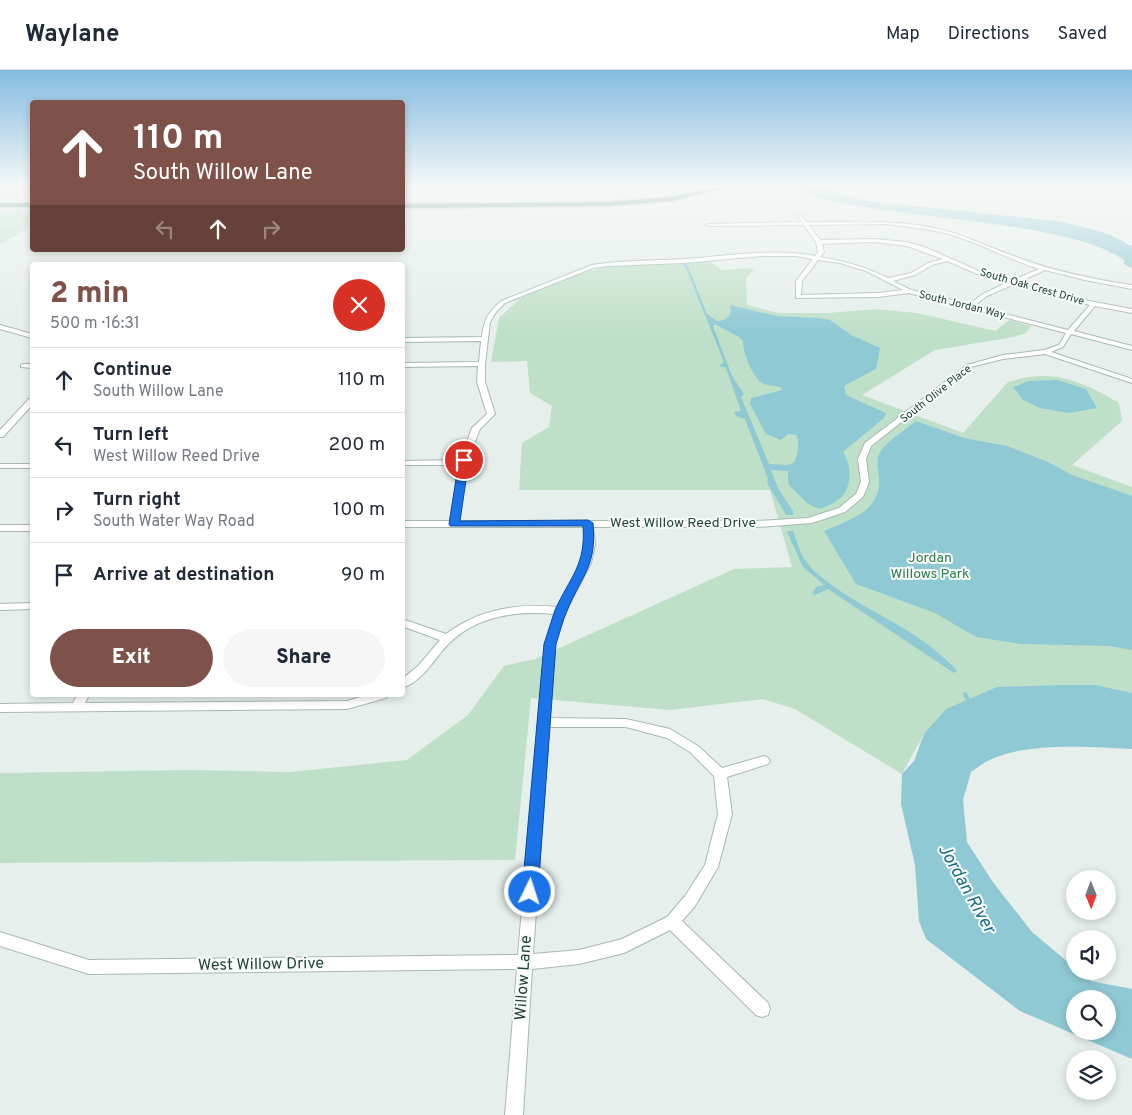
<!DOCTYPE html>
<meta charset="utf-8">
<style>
body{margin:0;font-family:Overpass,sans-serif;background:#f6f6f7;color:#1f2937;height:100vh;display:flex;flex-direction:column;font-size:19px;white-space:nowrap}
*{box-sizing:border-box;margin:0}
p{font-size:16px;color:#747a83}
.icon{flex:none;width:28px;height:28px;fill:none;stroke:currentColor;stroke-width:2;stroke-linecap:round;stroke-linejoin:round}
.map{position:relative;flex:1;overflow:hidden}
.details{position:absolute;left:30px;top:192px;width:375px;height:435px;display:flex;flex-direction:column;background:#fff;border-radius:5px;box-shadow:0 2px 8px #0003}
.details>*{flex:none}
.banner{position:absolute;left:30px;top:30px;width:375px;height:152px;border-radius:5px;box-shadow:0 2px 8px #0003;background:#7f5249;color:#fff;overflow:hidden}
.needle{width:32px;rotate:179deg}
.buttons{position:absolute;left:1066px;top:800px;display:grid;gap:10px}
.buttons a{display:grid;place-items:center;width:50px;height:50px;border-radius:50%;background:#fff;box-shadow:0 2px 8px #0003;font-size:25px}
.pin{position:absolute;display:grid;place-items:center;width:42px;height:42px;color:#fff;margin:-21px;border:2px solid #fff;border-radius:50%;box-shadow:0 1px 5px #0007}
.me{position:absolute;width:55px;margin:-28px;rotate:4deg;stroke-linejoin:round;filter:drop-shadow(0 0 4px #0008)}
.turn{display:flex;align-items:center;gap:18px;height:105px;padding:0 20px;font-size:22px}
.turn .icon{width:65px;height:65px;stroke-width:2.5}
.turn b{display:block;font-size:35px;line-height:42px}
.lanes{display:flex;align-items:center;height:48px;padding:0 20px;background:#0003;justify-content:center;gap:25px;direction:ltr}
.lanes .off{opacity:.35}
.round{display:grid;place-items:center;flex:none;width:52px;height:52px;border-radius:26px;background:#f6f6f7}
.overview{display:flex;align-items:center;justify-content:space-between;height:85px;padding:0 20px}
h1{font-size:30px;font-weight:800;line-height:38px;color:#7f5249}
.cta{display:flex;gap:10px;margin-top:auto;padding:10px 20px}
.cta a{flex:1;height:58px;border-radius:30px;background:#7f5249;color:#fff;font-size:20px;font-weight:800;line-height:58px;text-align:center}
.cta a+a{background:#f6f6f7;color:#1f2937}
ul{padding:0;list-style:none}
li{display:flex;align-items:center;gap:15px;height:65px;padding:0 20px;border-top:1px solid #e0e1e3}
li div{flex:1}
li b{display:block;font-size:19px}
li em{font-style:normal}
header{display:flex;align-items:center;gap:30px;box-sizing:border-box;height:70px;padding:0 25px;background:#fff;border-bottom:1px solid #e0e1e3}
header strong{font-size:24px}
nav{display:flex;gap:28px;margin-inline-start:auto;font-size:18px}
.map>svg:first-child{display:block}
</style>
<header>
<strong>Waylane</strong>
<nav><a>Map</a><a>Directions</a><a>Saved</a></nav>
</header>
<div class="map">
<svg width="1132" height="1045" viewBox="0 0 1132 1045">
<rect width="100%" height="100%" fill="#e6efeb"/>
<path fill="#d4dfda" d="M0,117H32V132H0Z"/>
<path fill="#bfe0c8" d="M0,140H32V156L0,174Z
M710,191L721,200L748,198L754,200L746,208L747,235L779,243H828L876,239L917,243L996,261L1009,250L1031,256L1026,263L1013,267L935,280L862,325L963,363L1008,312C1052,298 1080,310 1119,333L1122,351L1072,395L1132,417V623L1096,615L924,664L902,704L795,639L763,629L670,640L531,628L515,790L0,793V703L191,700L290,702L407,690L468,645L504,596L535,589L734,499L792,497L770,420H519L522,373L549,357L552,336L530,323L527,291L491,292L499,248L521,228L582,203L611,196Z"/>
<path fill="#8ec9d4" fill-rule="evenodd" d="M796,117H831L843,125L867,131L1057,151C1083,157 1110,161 1132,177V198L1124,194V190C1095,171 1062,166 1027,159C973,150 919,146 865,137C843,133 814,130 796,117Z
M681,194H687L707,244L717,251C727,250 733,246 730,235L777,246L819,248L830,250L851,265L880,278L876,299L844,316L846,325L886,343L884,348L843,382C852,395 853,419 838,430C833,434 826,436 820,439C810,436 807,433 800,426C791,415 787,420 788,401L771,400L778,418L793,441V445H786L767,413L768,409L745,349L736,346L734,342L741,341L726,298L719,296L724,292L685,196ZM715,254L739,267L743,271C743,283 752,306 762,313C767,316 776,316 781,317L782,320L751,328L750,334L766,364L781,370L788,364L796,365C800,372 798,386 794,393L787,395L769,394L741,327L744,324L732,306L713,256Z
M1058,310L1086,319L1097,338L1069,343L1040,338L1023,330L1013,317L1029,311Z
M916,351L964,368L1007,376L1048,392L1072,405L1132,426V580L1109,576L1021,574L976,567L935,543L856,514L824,461C849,450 882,442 879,407C878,396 875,387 883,378C892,368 906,359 916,351Z
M788,461H793C797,470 799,481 805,490C812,501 825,510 836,518C876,546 924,563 957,601L954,603L828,519L815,525L812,523L816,517L824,515L803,497L787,462Z
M1061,615H1096L1132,623V679C1092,677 1032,672 994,688C986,691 978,697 971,702L963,730L967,772L992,811L1032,862L1075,898V901H1079L1091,911L1132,919V989L1020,941L926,869L919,851L915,795L901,734L902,704L914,691L924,664L946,639L997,617ZM1075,929H1108V961H1075Z"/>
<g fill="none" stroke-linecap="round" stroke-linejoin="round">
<path stroke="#8ec9d4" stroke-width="4" d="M965,624L969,632"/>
<defs>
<path id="street" d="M799,144L807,152C852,152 899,149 943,160C967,166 988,177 1011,185C1050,200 1090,209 1132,215V219L1085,210L1045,200L1017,213L1073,228L1132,239V243L1095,236L1074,261L1132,276V280L1071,264L1063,277L1051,282L1132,309V313L1045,284L1003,289L971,297L871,376L866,389L869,412L863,427L845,442L812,453L757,457H593L595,474L591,493L566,541L555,574L549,648L626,649L670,659L698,676L722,698L764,686L768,688L770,691L768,694L727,707L732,744L718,797L695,836L682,851L768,933L770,939L768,945L762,947L756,945L670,860L624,883L579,894L532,899L523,1045H505L517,899L89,904L0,876V862L89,890L518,885L545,574L555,544C513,540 470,547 442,581C431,595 420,612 402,618V609L418,596L440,570L402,556V549L446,564C479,539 517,533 558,537C573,508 587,491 584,457H402V451H450L459,395H402V391L460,390L472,358L487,344L477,312L478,296L402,297V293L479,292L481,271L402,272V268L482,267C484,249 488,243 501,231L592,195C622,190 654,191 684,189C728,186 772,178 815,186L818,182L816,172L804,155L708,156L706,155L708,154L802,152L797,145ZM886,154C909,157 933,159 955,166C984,175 1010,190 1039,199L1011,211L979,201L927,178L907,172L874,169L820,170L809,155ZM874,172L907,176L943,189L928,193L911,203L888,208C866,197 844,191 820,187L824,182L822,174ZM762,186H796L813,189L796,211V228L878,227L909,223L1066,263L1059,275L1044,280L1003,285L967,295L865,373L858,389L861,412L856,424L839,438L808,448L757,451H459L467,392L480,359L495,344L485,312V294L490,252L496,242L505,233L593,198L608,196L683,193ZM818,190L840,193L866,201L903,220L878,223L801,225L802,211ZM947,191L975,203L1006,213L983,224L969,234L911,220L893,211L915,205L932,195ZM1012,215L1090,235L1068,260L974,236L987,226ZM549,657H626L667,668L690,682L714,706L718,744L705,795L685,826L667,847L622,869L579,880L533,884Z
M0,255L32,264V268L0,259Z
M23,294H32V298L21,297V295Z
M29,329H32V335L3,367H0V360Z
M0,394H32V398H0Z
M0,455H32V461H0Z
M32,533V539L0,540V534Z
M77,625H89L85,633L347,631L367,625H388L386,628L347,639L0,642V634L73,633Z"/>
<path id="highway" d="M717,117H729L672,131L607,136L402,138V134L607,132L672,127Z
M0,133H32V137H0Z"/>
</defs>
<use href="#street" stroke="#a8b8b2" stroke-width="2"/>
<use href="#highway" stroke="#c2cac8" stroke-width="3"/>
<use href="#street" fill="#fff" fill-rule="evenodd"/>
<use href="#highway" fill="#2f6f62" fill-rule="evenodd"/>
</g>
<linearGradient id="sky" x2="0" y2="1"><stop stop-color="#84bce0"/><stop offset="0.44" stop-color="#f4f8f6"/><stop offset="1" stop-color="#f4f8f6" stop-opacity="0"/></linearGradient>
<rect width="1132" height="263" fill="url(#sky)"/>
<path fill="#1a73e8" stroke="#114b97" d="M464,387L469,390L460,451L588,450L593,453C597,497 582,504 567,541C562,551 560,563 556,574L538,822L536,827L530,830L524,827L522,822L544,574C548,563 551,551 555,540C570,507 586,495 583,456H450L449,454L459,390Z"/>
<g text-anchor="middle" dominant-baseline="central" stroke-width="4" stroke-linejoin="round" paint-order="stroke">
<g font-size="11" fill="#24423a" stroke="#f7fbf9">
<text transform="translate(1032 217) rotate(16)">South Oak Crest Drive</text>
<text transform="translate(962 235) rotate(14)">South Jordan Way</text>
<text transform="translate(936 324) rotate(-38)">South Olive Place</text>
</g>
<g font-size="14" fill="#24423a" stroke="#f7fbf9">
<text x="683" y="453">West Willow Reed Drive</text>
</g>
<g font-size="14" fill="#2d7a4b" stroke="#f7fbf9">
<text x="930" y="488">Jordan<tspan x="930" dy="16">Willows Park</tspan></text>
</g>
<g font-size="16" fill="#24423a" stroke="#f7fbf9">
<text transform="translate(261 895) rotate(-1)">West Willow Drive</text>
<text transform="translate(524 908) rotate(-86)">Willow Lane</text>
</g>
<g font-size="18" font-style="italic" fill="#1c6f80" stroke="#f7fbf9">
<text transform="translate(966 819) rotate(61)">Jordan River</text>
</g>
</g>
</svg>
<div class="buttons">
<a><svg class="needle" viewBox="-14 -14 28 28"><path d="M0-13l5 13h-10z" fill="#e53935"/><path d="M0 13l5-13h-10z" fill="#747a83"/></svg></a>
<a><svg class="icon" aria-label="sound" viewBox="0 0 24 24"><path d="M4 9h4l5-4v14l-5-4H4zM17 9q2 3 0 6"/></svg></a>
<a><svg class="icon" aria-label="search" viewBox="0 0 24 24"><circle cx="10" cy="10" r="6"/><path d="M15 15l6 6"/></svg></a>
<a><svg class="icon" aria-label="layers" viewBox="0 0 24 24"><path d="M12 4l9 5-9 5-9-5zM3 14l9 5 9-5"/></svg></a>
</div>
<div class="pin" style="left:464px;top:390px;background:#d93025"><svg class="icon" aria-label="arrive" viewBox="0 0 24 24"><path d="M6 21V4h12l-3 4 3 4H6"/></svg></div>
<svg class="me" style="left:530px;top:822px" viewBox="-20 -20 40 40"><circle r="17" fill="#1a73e8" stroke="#fff" stroke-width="3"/><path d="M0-11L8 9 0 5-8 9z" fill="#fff"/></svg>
<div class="banner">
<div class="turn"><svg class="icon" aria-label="ahead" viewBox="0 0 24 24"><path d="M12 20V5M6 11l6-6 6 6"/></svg><div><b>110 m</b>South Willow Lane</div></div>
<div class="lanes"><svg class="icon off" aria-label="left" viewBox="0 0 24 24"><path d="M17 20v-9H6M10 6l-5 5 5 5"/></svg><svg class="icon" aria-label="ahead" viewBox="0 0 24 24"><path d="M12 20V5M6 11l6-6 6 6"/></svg><svg class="icon off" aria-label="right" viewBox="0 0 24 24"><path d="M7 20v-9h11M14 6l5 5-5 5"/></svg></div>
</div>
<section class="details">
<div class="overview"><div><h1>2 min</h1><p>500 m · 16:31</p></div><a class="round" style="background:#d93025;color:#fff"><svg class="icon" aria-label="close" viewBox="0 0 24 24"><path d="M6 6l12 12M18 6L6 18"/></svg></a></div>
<ul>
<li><svg class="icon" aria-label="ahead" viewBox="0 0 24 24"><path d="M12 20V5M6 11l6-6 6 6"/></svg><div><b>Continue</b><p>South Willow Lane</p></div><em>110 m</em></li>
<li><svg class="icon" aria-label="left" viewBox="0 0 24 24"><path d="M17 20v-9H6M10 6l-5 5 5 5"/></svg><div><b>Turn left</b><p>West Willow Reed Drive</p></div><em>200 m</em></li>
<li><svg class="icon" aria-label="right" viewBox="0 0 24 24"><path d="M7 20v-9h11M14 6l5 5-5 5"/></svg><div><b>Turn right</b><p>South Water Way Road</p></div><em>100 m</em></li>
<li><svg class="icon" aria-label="arrive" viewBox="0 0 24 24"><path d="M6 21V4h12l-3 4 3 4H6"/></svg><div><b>Arrive at destination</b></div><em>90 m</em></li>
</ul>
<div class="cta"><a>Exit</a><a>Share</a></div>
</section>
</div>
